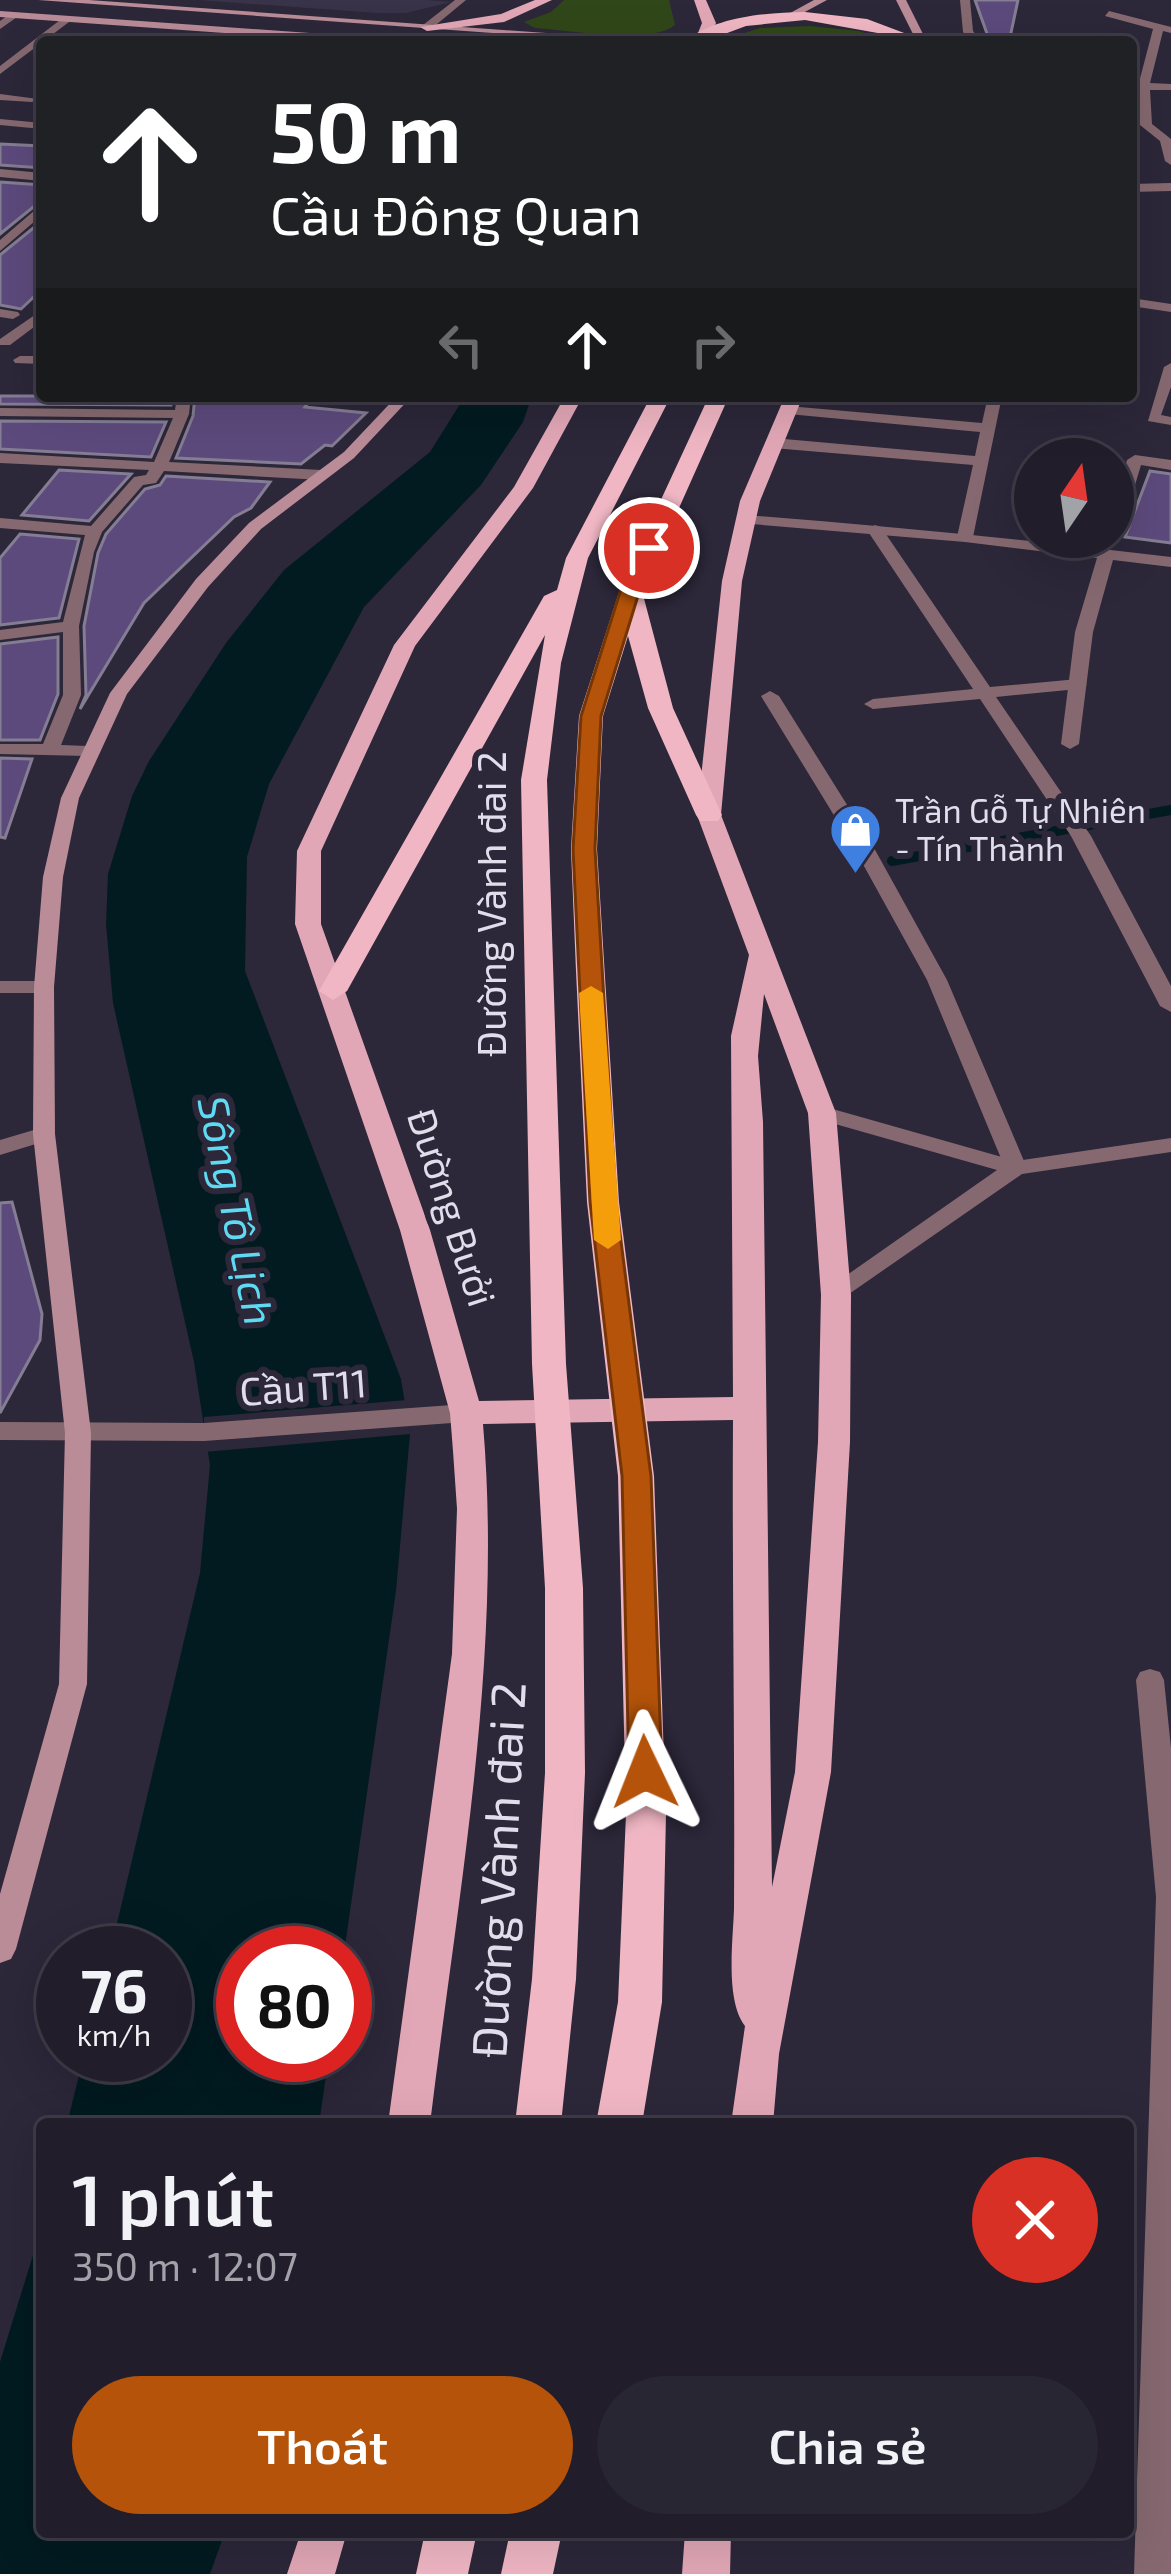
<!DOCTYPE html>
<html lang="vi">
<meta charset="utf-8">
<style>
body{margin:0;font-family:"Exo 2",sans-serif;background:#292633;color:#f1f3f6;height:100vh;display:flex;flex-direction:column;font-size:45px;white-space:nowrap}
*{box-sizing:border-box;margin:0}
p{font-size:39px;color:#a2a2a9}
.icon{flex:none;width:66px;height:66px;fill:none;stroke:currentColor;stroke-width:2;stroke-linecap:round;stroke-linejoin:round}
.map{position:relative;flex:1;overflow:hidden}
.side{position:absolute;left:36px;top:2118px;width:1098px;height:420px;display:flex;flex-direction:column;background:#211d2b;border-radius:12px;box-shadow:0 12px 48px #0002,0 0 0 3px #3e3b47}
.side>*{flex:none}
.banner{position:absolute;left:36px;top:36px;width:1101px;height:366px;border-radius:12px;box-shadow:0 12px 48px #0002,0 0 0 3px #3e3b47;background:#202124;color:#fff;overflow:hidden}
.needle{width:78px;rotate:13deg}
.tools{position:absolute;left:1014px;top:438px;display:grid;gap:24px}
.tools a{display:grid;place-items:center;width:120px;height:120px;border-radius:50%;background:#211d2b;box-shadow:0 12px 48px #0002,0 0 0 3px #3e3b47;font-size:60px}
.speed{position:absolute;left:36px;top:1926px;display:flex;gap:24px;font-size:60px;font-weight:700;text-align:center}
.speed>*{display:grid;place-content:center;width:156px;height:156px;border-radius:50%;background:#211d2b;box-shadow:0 12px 48px #0002,0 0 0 3px #3e3b47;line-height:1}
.speed small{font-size:30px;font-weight:400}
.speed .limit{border:18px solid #d22;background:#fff;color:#111}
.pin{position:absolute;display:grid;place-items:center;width:102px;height:102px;color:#fff;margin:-51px;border:6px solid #fff;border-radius:50%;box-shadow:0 3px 12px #0007}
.me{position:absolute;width:132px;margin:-66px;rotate:358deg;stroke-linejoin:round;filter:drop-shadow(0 0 9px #0008)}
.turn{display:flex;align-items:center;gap:42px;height:252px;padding:0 36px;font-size:54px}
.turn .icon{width:156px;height:156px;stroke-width:2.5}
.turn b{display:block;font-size:84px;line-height:102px}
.lanes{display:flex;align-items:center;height:114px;padding:0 36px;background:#0003;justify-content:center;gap:60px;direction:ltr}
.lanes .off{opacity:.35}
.round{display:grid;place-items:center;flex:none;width:126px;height:126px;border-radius:63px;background:#292633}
.head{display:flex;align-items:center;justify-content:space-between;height:204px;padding:0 36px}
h1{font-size:72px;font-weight:600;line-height:90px}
.cta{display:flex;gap:24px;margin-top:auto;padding:24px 36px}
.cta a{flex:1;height:138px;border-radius:72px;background:#b45309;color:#fff;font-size:48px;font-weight:600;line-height:138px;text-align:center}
.cta a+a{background:#292633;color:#f1f3f6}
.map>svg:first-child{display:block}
</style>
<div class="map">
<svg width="1171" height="2574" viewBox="0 0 1171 2574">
<rect width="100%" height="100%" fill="#2c2739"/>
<path fill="#39334a" d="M198,0H427L452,2L406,13H377Z"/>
<path fill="#304719" d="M564,0H669L675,25C650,45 569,30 535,28L524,22L551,12Z
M810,26L859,31L892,42H716L760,28Z"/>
<path fill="#021b20" d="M465,396H532L523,422L481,485L364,607L269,784L247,857L245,971L401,1379L410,1434L396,1591L344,1953H243V2055H329L319,2124H67L84,2055H165V1953H110L200,1573L210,1465L194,1362L113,1003L106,924L108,874L132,796L149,761L226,643L284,570L430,452Z
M42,2226V2532H225L210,2574H0V2362Z"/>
<path fill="#2c2739" d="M407,1400L410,1434L204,1452V1417Z"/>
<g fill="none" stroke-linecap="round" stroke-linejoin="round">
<path stroke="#021b20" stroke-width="10" d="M892,861L1171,810"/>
</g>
<path fill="#5d4a7d" stroke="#847d93" stroke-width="3" d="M975,0H1018L1009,42H990Z
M0,144L42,146V168L0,165Z
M0,182L42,185V200L0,234Z
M42,221V289L21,309L0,305V255Z
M0,396H172L171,405L0,404Z
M195,396H313L305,407L366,413L332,446L325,445L301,464L176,458L193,416Z
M0,421L166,422L151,457L0,449Z
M59,470L131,474L89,521L22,515Z
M1150,471L1171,474V543L1125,537Z
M166,476L270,482L251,508L234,517L144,603L80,709L86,695L84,626L98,553L106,534L145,489L160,485Z
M20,534L79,539L59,618L0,625V558Z
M58,637V694L40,740H0V644Z
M0,758L32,759L5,838L0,837Z
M12,1202L42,1314L40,1340L0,1413V1203Z"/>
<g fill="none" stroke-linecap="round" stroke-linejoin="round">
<path fill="#866970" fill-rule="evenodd" d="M960,0H970L973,31L981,42H926L968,38L963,32Z
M1109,11L1171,27V33L1163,31L1150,83L1171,84V90H1150L1152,124L1171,139V165L1165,161L1160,141L1140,125L1138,86L1153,29L1105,16Z
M11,13L20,15L0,29V21Z
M64,17L73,19L0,74V66Z
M0,94L38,99L32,102L0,100Z
M0,119L42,123V129L0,125Z
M0,169L42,173V181L0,177Z
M1171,183V191L1131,192V184Z
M42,204V215L0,251V240Z
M0,309L18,312L20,315L13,319L0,317Z
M42,310V321L10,345H0V339Z
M20,356H42V364L15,363L13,360Z
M1171,363V387L1161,415L1171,417V425L1148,421L1164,367Z
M177,396H191L189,414L169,462L322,470L330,475L322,480L164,471L156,483L143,485L102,532L94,552L79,626L81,695L61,745L88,746L97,751L88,756L0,754V744H43L63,695V632L0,640V630L63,622L85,535L0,528V518L91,526L134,477L146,475L149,470L0,463V453L154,462L173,418L0,416V408L175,410Z
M988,396H1002L973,537L965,542L957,537L973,465L773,448L765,443L773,438L975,456L980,432L788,414L781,410L788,406L982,423Z
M1135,455L1171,460V470L1141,465L1121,532L1113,537V506L1127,460Z
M875,525L881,527L990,687L1078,679L1087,684L1078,689L996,697L1091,836L1171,986V1012L1160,1006L1071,836L980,699L873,709L864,704L873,699L973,689L867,530Z
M770,691L779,696L874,848L947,980L1027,1168L1024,1173L1016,1175L1005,1168L927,980L854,848L761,696Z
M0,981H44L54,987L44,993H0Z
M44,1127L52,1129L55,1134L52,1139L0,1155V1140Z
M1150,1669L1160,1672L1164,1680L1171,1748V2574H1134L1156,1897L1136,1680L1140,1672Z"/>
<path fill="#866970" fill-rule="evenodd" d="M455,0H466L431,29H423V25Z
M1131,298L1171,304V312L1131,306Z
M745,515C888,526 1029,540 1171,557V567L1113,560L1093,632L1079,744L1070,749L1061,744L1075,632L1097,558L965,542L739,523L737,520Z
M822,1106L1016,1161L1171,1138V1152L1022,1174L836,1303L824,1295L827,1289L997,1170L814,1118L811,1113L814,1108Z
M466,1404L475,1407L479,1413L475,1419L466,1422L204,1441L0,1440V1422L204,1423Z"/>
<path fill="#ba8c98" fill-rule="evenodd" d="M38,0H89L671,42H618Z
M814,0H827L790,20L781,18Z
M896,0H906L927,42H917Z
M0,11L394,39L399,42H349L0,17Z
M397,396H412L354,458L261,529L208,587L127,694L79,798L63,877L54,987L55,1134L91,1433L87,1684L16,1949L11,1959L0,1963V1894L59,1684L65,1433L33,1134L34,987L43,877L61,798L110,693L196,579L249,523L344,452Z"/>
<path fill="#e2a7b6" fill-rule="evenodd" d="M535,0H552L504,22L427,31L420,27L501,14Z
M694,0H706L716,23L710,36L698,33L702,23Z
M565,396H583L533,488L415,646L321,851V924L430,1230L479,1401L733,1397L731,1036L749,955L697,815L722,581L740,501L785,396H803L760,501L742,581L721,815L836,1113L851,1295L850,1442L831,1772L779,2054L773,2124H731L745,2026C725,2000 733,1941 734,1909C735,1745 732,1583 733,1420L483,1424C503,1658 458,1892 430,2124H388L452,1654L457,1509L453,1451L450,1413L400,1230L295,924L297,851L394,645L514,487ZM764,994L808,1113L821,1295L818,1442L795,1772L772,1887L763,1122L758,1056Z
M301,2532H347L335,2574H287Z
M685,2532H731L730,2574H682Z"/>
<path fill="#f0b6c4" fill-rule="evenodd" d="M805,12L867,19L928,42L805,20L746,26L703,42H684C717,16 764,13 805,12Z
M651,396H671L588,558L561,663L547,780L566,1364L583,1588L585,1773L576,1979L561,2124H515L532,1979L545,1773V1588L532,1364L521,780L545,635L347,991L333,1000L319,991L544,596L557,590L566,558Z
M709,396H729L642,591L673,708L722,815L718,821H700L696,815L648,708L628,636L603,716L597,849L619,1202L654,1476L666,1814L662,2002L642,2124H596L618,2002L626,1814L618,1476L587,1202L576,971L571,849L579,716L621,586Z
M425,2532H477L468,2574H416Z
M510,2532H562L553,2574H501Z"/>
</g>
<path fill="#b45309" stroke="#753606" stroke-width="3" d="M649,542L658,548L641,586L601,716L595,849L616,1202L651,1476L662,1772L657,1782L645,1786L634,1782L629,1772L622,1476L590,1202L573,849L581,716L622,586L640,548Z"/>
<path fill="#f59e0b" d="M591,986L603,993L621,1240L608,1249L594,1240L579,993Z"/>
<defs>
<symbol id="shop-pin" viewBox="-11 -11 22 30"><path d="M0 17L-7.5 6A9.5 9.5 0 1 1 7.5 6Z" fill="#3f7fe0" stroke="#2c2739"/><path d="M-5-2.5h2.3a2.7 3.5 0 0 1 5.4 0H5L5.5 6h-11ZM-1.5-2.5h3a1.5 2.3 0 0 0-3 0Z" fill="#fff"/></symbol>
</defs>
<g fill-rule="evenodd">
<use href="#shop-pin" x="826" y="800" width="59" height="81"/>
</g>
<g text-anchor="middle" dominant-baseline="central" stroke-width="12" stroke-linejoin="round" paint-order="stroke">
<g font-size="33" fill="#e0deea" stroke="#2c2739" text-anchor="start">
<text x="895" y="810">Trần Gỗ Tự Nhiên<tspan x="895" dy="38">- Tín Thành</tspan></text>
</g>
<g font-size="39" fill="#e0deea" stroke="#2c2739">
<text transform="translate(490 904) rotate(-90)">Đường Vành đai 2</text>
<text transform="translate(453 1207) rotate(72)">Đường Bưởi</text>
<text transform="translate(303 1386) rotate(-4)">Cầu T11</text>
</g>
<g font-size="42" font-style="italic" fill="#5edaf2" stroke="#2c2739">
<text transform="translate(238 1210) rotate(78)">Sông Tô Lịch</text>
</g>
<g font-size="48" fill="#e0deea" stroke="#2c2739">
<text transform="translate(497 1870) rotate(-87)">Đường Vành đai 2</text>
</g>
</g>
</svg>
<div class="tools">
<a><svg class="needle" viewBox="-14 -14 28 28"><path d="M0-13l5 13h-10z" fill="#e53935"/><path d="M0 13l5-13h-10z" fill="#a2a2a9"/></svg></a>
</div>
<div class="speed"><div>76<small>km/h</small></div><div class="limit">80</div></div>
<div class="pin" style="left:649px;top:548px;background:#d93025"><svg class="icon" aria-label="arrive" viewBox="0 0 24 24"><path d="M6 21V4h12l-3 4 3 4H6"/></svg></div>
<svg class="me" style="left:645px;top:1772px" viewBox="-20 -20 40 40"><path d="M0-17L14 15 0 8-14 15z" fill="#b45309" stroke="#fff" stroke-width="4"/></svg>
<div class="banner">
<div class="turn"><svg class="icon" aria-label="ahead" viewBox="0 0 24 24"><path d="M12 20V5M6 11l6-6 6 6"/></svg><div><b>50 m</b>Cầu Đông Quan</div></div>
<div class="lanes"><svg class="icon off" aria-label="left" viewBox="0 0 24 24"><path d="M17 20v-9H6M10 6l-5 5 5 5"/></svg><svg class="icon" aria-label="ahead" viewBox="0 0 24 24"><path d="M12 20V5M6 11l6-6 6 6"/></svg><svg class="icon off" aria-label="right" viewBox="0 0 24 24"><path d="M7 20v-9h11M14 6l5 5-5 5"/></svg></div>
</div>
<section class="side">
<div class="head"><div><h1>1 phút</h1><p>350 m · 12:07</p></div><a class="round" style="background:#d93025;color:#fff"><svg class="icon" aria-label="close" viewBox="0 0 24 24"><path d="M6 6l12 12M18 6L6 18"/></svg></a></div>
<div class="cta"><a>Thoát</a><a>Chia sẻ</a></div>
</section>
</div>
